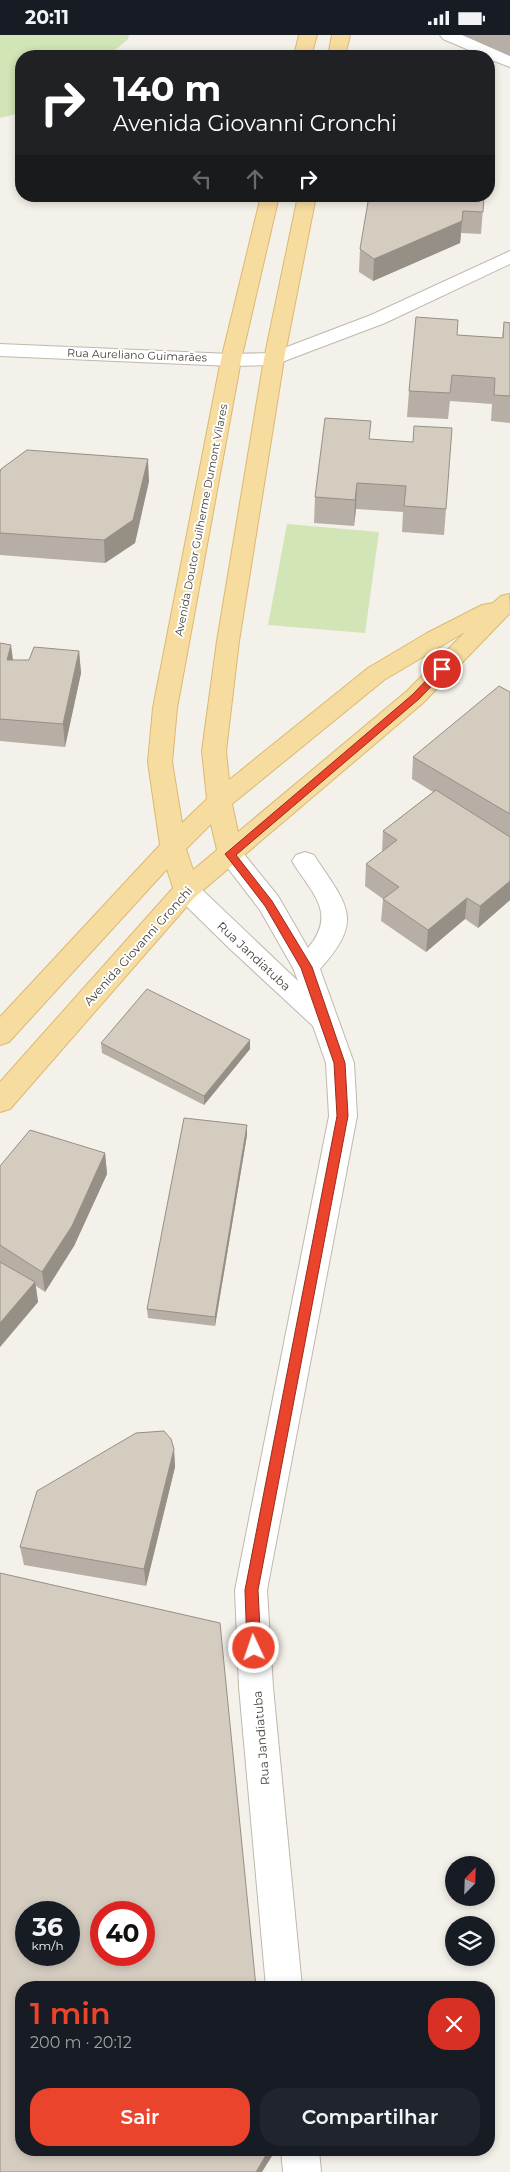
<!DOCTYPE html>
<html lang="pt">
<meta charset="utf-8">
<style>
body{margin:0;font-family:Montserrat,sans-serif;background:#20242c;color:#f1f3f6;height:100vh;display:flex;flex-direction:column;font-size:19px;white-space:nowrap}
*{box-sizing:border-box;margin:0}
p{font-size:16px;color:#9ea1a6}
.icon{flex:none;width:28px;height:28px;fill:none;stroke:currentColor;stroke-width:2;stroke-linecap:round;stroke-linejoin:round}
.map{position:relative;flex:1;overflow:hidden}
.drawer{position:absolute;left:15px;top:1946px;width:480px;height:175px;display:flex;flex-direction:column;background:#171b24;border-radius:20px;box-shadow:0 2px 8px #0003}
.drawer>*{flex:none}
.hud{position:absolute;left:15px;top:15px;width:480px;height:152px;border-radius:20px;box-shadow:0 2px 8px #0003;background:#202124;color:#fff;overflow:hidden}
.needle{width:32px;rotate:23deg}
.buttons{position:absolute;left:445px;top:1821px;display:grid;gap:10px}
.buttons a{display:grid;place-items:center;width:50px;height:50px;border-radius:50%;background:#171b24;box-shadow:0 2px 8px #0003;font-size:25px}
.speed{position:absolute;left:15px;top:1866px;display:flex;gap:10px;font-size:25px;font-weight:700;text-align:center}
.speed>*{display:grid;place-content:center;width:65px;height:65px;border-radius:50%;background:#171b24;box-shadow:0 2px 8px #0003;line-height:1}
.speed small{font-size:12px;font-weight:400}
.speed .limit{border:8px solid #d22;background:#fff;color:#111}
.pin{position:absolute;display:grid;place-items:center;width:42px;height:42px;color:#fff;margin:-21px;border:2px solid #fff;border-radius:50%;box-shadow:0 1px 5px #0007}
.me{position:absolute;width:55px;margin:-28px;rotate:357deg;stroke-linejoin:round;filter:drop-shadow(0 0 4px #0008)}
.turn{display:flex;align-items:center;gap:18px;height:105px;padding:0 15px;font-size:22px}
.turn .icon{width:65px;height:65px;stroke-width:2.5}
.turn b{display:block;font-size:35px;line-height:42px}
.lanes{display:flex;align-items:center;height:48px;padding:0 15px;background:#0003;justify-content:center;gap:25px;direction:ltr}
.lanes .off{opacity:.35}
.round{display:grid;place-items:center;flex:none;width:52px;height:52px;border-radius:20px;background:#20242c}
.headline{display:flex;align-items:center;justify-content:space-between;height:85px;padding:0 15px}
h1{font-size:30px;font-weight:600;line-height:38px;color:#ea442c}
.button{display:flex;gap:10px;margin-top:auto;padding:10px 15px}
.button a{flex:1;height:58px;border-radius:20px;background:#ea442c;color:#fff;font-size:20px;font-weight:600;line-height:58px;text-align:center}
.button a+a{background:#20242c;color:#f1f3f6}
.status{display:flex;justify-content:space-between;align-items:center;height:35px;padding:0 25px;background:#171b24;direction:ltr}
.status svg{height:14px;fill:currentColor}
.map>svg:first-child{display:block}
</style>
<div class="status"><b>20:11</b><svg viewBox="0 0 49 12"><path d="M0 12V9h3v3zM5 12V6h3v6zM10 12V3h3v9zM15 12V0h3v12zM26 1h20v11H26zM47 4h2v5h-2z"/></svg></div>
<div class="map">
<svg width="510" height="2137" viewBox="0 0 510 2137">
<rect width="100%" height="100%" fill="#f4f1ea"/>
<path fill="#d1e5b6" d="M0,0H129L128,4L108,21H21V78L0,83Z
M287,489L379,497L365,598L268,590Z"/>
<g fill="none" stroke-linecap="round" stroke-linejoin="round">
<defs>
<path id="minor" d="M440,0H463L510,21V32L489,24V21H483L443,4Z
M510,216V229L385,288L274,330L231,331L0,321V309L231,319L271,318L371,280Z
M230,810L239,813L278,861L308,913C338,877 311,858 292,826L296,820L305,817L314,820C346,870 366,883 320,934L354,1028L357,1081L267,1555L273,1652L302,1952H266L239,1652L235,1555L329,1081L326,1028L313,991L230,914L177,862L173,855L177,848L186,846L195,848L298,946L293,933L260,875L217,819L221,813Z
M281,2115H319L321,2137H283Z"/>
<path id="major" d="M299,0H317L311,21H294Z
M332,0H350L345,21H328Z
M261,161H279L241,325L177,673L172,727L182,788L207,764L202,716L217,606L264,324L298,161H316L284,324L239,606L226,716L229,745L368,633L427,598L482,570L493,568L501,561L509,559L510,578L423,668L195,862L10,1074L0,1077V1047L173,853L167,834L9,1007L0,1010V982L160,810L148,727L153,673L221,325ZM465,597L407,656L238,797L232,769L384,645ZM211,789L217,815L193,835L186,814Z"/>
</defs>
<use href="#minor" stroke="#bfb8ad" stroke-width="2"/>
<use href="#major" stroke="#dbb971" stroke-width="2"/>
<use href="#minor" fill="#fff" fill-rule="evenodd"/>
<use href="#major" fill="#f7dca0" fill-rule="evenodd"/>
</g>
<path fill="#b7afa5" d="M462,0H510V21Z
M484,161L481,199L461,198L460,208L373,246L359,237L360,214Z
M504,287L510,288V388L491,386L492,369L450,366L448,384L407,382L409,356L457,300L502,303Z
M370,404L446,474L444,500L402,497L403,477L356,474L354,491L314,488L315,462Z
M0,437L149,446L135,508L105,528L0,520Z
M0,608L13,625H29L79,616L81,638L65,712L0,706Z
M510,657V865L478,893L465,884L426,917L381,886L383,864L365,851L366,829L382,817L383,796L433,757L412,744L413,722Z
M101,1008L250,1014L204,1070L102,1018Z
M247,1100L215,1291L148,1283L147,1274Z
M105,1118L107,1139L74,1211L45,1257L36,1251L38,1267L0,1312V1131Z
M174,1414L175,1432L146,1551L24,1530L20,1512Z"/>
<path fill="#958f86" d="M463,176L460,208L373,246L374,224Z
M148,424L149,446L135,508L105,528L104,505Z
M357,448L356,474L354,491L355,465Z
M11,610L14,632L7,625Z
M79,616L81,638L65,712L63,689Z
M510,846V865L478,893L480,871Z
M467,863L465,884L426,917L428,895Z
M250,1005V1014L204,1070V1061Z
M247,1090V1100L215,1291V1282Z
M105,1118L107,1139L74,1211L45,1257L42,1237Z
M35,1247L38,1267L0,1312V1288Z
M174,1414L175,1432L146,1551L144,1534Z
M269,2115H272V2121L262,2137H256Z"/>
<path fill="#d5ccc0" stroke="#958f86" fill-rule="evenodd" d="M369,161H484L483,177L463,176L462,186L374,224L360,214Z
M416,282L458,285L457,300L503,303L504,287L510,288V361L494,360L495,343L452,340L450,358L409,356Z
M325,383L371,386L369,404L413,407L414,391L452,393L446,474L404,471L406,451L357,448L355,465L315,462Z
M27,415L148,424L133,485L104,505L0,498V437L1,434Z
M0,608L11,610L7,625H29L34,612L79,616L63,689L0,684Z
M499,651L510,657V779L413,722Z
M436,755L510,802V846L480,871L467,863L428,895L383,864L399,852L366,829L397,805L383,796Z
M147,954L250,1005L204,1061L101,1008Z
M184,1083L247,1090L215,1282L147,1274Z
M30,1095L105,1118L72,1191L42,1237L0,1210V1131Z
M0,1227L35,1247L0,1288Z
M164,1396L171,1404L174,1414L144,1534L20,1512L37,1456L136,1398Z
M0,1538L220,1588L256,1952H21V2115H269L256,2137H0ZM26,1878H69V1920H26ZM101,1878H144V1920H101Z"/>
<path fill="#ea442c" stroke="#982c1d" d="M442,631L447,634L445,637L419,664L236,820L272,866L312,932L345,1028L348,1081L258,1555L261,1613L259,1618L254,1620L249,1618L247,1613L245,1555L337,1081L334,1028L301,933L265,871L225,819L412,660L439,632Z"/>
<g text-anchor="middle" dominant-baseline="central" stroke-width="4" stroke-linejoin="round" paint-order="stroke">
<g font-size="11" fill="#474139" stroke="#fff">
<text transform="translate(137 320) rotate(2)">Rua Aureliano Guimarães</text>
<text transform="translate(201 485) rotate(-79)">Avenida Doutor Guilherme Dumont Vilares</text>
</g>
<g font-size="12" fill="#474139" stroke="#fff">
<text transform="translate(138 911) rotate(-48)">Avenida Giovanni Gronchi</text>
<text transform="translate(254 921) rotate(43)">Rua Jandiatuba</text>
<text transform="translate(261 1703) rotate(-95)">Rua Jandiatuba</text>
</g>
</g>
</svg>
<div class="buttons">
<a><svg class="needle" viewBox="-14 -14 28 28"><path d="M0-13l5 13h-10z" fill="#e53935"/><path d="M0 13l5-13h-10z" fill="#9ea1a6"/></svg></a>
<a><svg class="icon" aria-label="layers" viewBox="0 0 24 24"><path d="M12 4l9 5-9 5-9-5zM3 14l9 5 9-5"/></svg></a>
</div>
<div class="speed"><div>36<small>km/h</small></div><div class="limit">40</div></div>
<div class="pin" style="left:442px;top:634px;background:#d93025"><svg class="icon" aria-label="arrive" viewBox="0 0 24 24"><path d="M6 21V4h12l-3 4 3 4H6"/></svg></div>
<svg class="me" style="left:254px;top:1613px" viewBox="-20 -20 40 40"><circle r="17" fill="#ea442c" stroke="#fff" stroke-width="3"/><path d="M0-11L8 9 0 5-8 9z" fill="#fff"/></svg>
<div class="hud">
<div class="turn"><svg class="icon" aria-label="right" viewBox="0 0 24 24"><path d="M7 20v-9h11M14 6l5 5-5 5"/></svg><div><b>140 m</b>Avenida Giovanni Gronchi</div></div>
<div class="lanes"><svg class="icon off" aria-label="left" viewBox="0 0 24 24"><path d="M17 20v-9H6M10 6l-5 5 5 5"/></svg><svg class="icon off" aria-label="ahead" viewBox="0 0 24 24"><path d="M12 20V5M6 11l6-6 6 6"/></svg><svg class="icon" aria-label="right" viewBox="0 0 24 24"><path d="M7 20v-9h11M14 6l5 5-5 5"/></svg></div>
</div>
<section class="drawer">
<div class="headline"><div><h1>1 min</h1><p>200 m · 20:12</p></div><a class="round" style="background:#d93025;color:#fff"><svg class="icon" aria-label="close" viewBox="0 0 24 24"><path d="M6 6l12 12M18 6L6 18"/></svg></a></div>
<div class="button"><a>Sair</a><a>Compartilhar</a></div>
</section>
</div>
